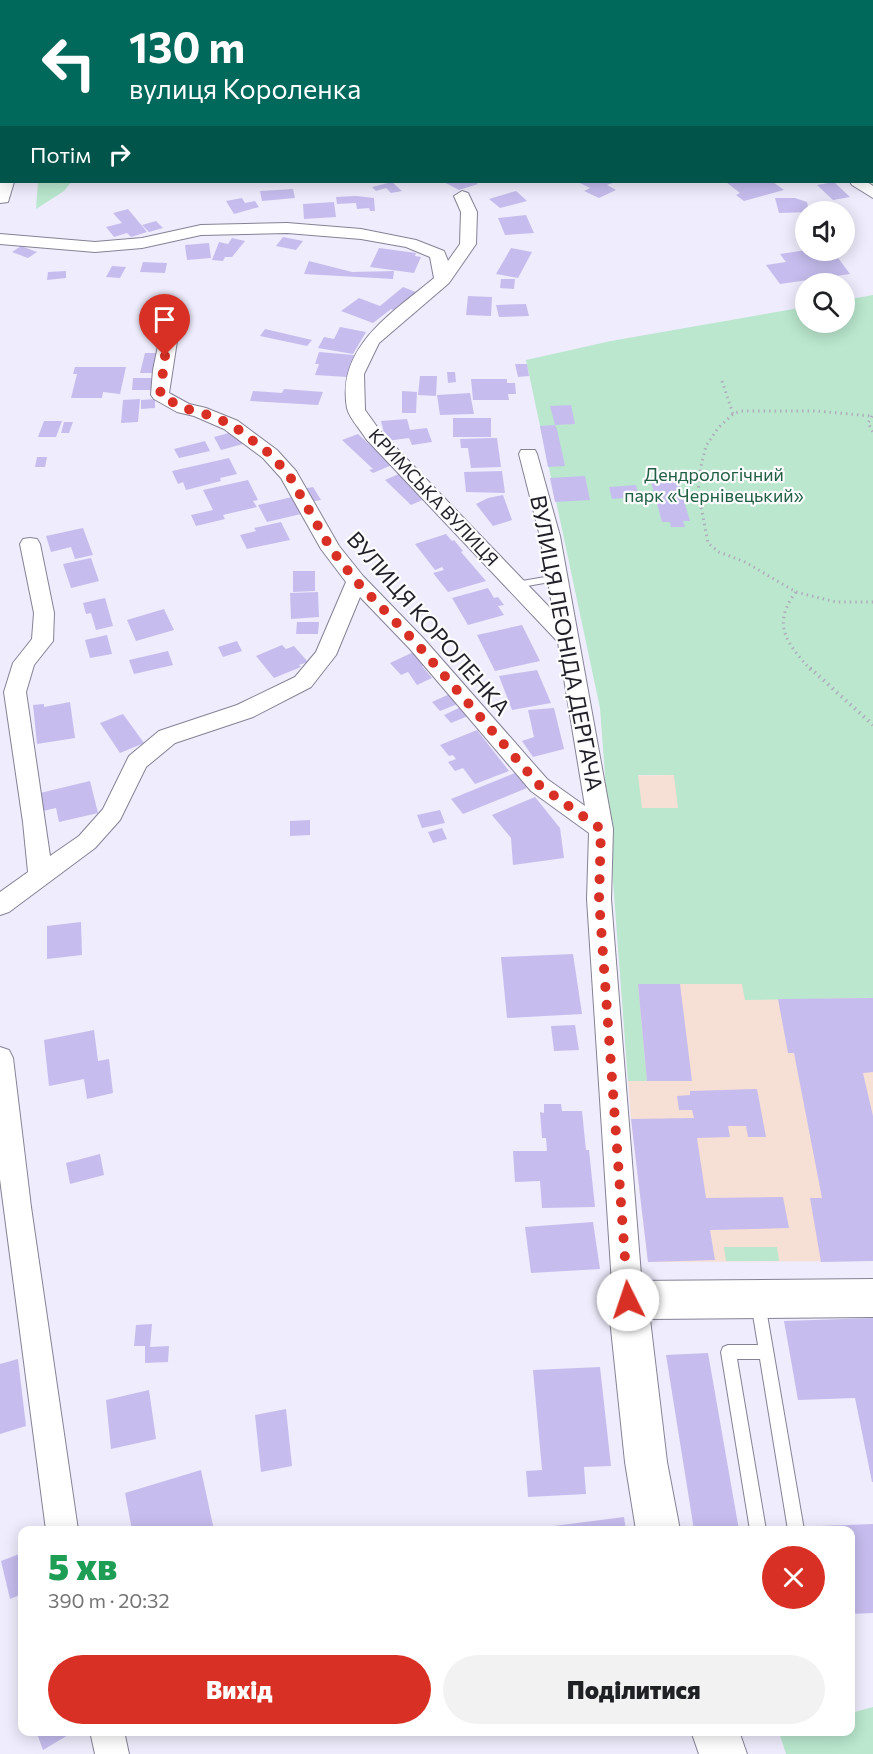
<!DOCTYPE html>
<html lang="uk">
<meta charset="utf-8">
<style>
body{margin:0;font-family:Commissioner,sans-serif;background:#f2f2f2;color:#202124;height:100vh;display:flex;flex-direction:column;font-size:22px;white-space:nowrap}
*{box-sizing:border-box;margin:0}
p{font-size:20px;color:#757577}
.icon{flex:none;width:33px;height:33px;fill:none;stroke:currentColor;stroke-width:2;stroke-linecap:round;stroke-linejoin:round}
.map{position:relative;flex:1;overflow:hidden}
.details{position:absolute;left:18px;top:1526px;width:837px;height:210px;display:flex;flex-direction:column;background:#fff;border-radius:12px;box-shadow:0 3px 15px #0003}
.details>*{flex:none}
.hud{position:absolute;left:0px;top:0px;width:873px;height:183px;box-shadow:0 3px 15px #0003;background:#00695c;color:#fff;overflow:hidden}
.fabs{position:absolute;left:795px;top:201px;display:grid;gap:12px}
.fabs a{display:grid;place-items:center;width:60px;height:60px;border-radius:50%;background:#fff;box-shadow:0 3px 15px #0003;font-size:30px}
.pin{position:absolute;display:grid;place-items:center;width:51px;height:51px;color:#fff;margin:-62px -26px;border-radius:50% 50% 50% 0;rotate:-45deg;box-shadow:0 0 6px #0007}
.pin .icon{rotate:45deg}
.me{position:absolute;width:66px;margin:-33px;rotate:356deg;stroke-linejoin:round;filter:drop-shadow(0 0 4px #0008)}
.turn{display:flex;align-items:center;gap:21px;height:126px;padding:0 30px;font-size:27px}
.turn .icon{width:78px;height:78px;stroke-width:2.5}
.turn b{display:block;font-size:42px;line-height:51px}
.then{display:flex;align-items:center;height:57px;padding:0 30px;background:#0003;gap:12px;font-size:22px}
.round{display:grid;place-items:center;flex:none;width:63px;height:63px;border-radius:32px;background:#f2f2f2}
.head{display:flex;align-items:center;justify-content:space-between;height:102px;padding:0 30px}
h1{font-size:36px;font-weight:800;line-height:45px;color:#1e9e55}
.cta{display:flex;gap:12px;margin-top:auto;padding:12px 30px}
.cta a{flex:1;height:69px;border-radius:36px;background:#d93025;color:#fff;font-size:24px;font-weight:800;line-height:69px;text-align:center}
.cta a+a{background:#f2f2f2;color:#202124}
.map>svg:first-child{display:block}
</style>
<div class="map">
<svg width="873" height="1754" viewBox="0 0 873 1754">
<rect width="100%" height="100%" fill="#efecfd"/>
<path fill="#f6dfd4" d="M873,772V1261L648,1262L631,1119L606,776Z"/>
<path fill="#bae7ce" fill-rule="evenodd" d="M55,0H873V187L865,182H872V2H52Z
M38,182H71L64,191L36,209Z
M873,295V998L745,1000L742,984H638L647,1081H628L600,708L526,360L611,341L805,307L806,322H844L845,300ZM638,775H674L678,808H642Z
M724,1247H777L779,1261H726Z
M873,1707V1754H786L779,1732L850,1731L851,1713Z"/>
<path fill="#c6bdee" d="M392,182L402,191L391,193L386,188L376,191L372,187Z
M444,182H475L478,184L459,190Z
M578,182H615L607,185L616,190L599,198L584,191L590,188Z
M726,182H773L784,190L744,201L736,195L740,193Z
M834,182L850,197L833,200L817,185Z
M293,189L295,198L262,201L260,191Z
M516,191L527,201L500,208L489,199Z
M356,196L374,198L375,211H370L369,208L357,209L356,203L337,204L336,197Z
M242,198L245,203L255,201L259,207L234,214L226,201Z
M775,198H795L807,202L809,212L779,213Z
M334,202L336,217L304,219L303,204Z
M128,209L147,232L131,237L127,233L114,237L106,227L122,223L113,213Z
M526,215L534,233L505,235L498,218Z
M156,221L163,228L149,232L142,225Z
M283,237L303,241L296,250L276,246Z
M232,238L245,241L232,257H225L223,261L212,260L219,242L228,244Z
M209,243L211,258L187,260L185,245Z
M21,246L37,252L28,258L12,252Z
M379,248L416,253L415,256L421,257L414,273L370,267Z
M511,248L532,252L518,278L496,274Z
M807,250H832L850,274L780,284L766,265L786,262L780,254Z
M309,261L352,272L394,271L393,279L304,274Z
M143,262L167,263L165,273L140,272Z
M112,266L126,267L120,278L106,277Z
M66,271V278L47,280L48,272Z
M501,279H515L514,289L500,288Z
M403,287L421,294L398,312L391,309L373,323L341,311L359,298L380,306Z
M468,296L492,297L491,316L466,315Z
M526,304L529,316L499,317L496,305Z
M151,319L182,321L175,337L145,334Z
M340,327L366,332L353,354L318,348L324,337L334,339Z
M265,329L312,340L307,346L260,336Z
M319,352L354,355L347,377L315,375L319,364H315Z
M145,353H164L159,373H140Z
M515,364H527L529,376L518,377Z
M75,367H126L120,394L103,392L102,398H71L77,374H73Z
M447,372H455L456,382L448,383Z
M420,376H437L436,396L418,395Z
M133,378H158L157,390H132Z
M471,379H507V383H515L516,394H508L509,400H473Z
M284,389L323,392L318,405L250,401L253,391L282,393Z
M402,391L417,392L416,413H402Z
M470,393L474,414L440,415L437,395Z
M140,399L138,422L121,423L123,400Z
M155,399V408L141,409V400Z
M571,405L575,424L555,425L550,406Z
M453,418H491V437H453Z
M407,419L410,430L427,428L432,442L412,445L409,438L386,441L381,421Z
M44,421H62L56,437H38Z
M64,422H73L69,433H61Z
M555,425L557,429L565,466L548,467L540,426Z
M236,431L243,444L221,450L214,437Z
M358,434L392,465L373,473L369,470L373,469L342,440Z
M491,438H497L501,467L471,468L468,448H461L460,439Z
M205,441L210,451L179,458L174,449Z
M37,457H47L45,467H35Z
M229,458L237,474L220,478L221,481L186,490L183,482L178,484L172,471Z
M502,471L505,493L466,492L464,472Z
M401,473L427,498L411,505L385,480Z
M585,476L590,500L555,502L550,478Z
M677,477L690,521H683L685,527H671L670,522H662L650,478Z
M248,480L258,500L253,501L257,507L223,515L225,519L196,526L191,515L213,510L203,490Z
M636,485L639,497L612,499L609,487Z
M313,487L321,500L309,502L302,489Z
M503,495L512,520L493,526L476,504L488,498Z
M292,497L301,514L267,522L258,505Z
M281,522L290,540L247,549L240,535L256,531L254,528Z
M83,528L93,555L75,559L71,547L51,552L46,536Z
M446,534L452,541L454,540L463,551L461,552L486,581L448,592L433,573L444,570L442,567L435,570L415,544Z
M91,558L99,581L71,588L63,564Z
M293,571H315V591L293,592Z
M488,588L494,598L498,597L504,605L498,606L504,615L468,625L452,598Z
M318,592L319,617L291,619L290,593Z
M105,598L113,626L96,630L91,613L86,614L83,603Z
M164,609L174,630L136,641L127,620Z
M297,622H319L318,634H296Z
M522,625L540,661L495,671L477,635Z
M107,635L112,654L90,658L85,640Z
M237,641L242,651L223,657L218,647Z
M282,645L286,649L294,646L308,662L299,665L301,667L274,678L256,656Z
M418,650L429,662L422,666L432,678L417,685L408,672L401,675L390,663Z
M168,651L173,665L134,674L129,660Z
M537,670L551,703L512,710L499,676Z
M452,693L460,703L440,711L432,702Z
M70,702L75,738L37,744L33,705L44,704V707Z
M461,707L468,716L451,723L444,715Z
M554,708L564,749L533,757L522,741L534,737L528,710Z
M123,714L144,743L120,753L100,723Z
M477,730L509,771L475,784L463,768L455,771L448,762L456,759L453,755L449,756L440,745Z
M515,773L527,788L463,814L451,799Z
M90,781L98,813L59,822L56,808L43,811L40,793Z
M535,797L560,828L564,858L513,865L511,838L492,815Z
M440,810L445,823L422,828L417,815Z
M310,820V835L290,836V821Z
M442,828L447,839L433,843L428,832Z
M81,922L82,955L47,959V926Z
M573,954L582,1014L507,1018L501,957Z
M638,984H680L692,1081H647Z
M873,998V1072L863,1073L873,1116V1261L821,1262L810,1198H822L794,1053H788L778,999Z
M575,1025L579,1050L554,1051L551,1026Z
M94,1030L98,1061L109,1059L113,1093L87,1099L84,1079L49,1086L44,1040Z
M757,1089L766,1137H748L746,1126H728L730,1137L697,1138L706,1198L783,1197L789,1228L710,1230L715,1260L648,1262L631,1119L694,1118L692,1110H679L677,1096L690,1095V1091Z
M544,1104H561L562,1111H582L586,1150H589L595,1207L542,1208L540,1181L515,1182L513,1151H547L546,1138H542L540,1112L544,1113Z
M100,1154L104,1175L70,1184L66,1163Z
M593,1222L600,1269L531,1273L525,1227Z
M873,1318V1482H872L855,1398L798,1400L784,1321Z
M152,1324L150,1347L169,1346L168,1362L145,1363V1346H134L136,1325Z
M708,1353L739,1530H694L666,1355Z
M18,1359L26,1426L0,1434V1364Z
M600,1367L611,1466L584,1467L586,1494L528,1497L526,1471L542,1470L533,1370Z
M149,1390L156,1439L111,1449L106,1400Z
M286,1409L292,1466L261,1472L255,1415Z
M201,1470L214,1530H132L125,1493Z
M624,1517L626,1530H554V1526Z
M873,1524V1613L850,1614V1530H821L820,1526Z
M22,1553V1594L10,1599L1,1561Z
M36,1731H75L43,1750Z"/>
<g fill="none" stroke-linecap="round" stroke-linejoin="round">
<defs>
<path id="lane" d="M557,575L562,578L561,580L516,588L511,585L516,582Z
M758,1296L763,1298L765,1303L804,1530H788L760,1359H737L766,1530H750L721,1352L723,1347L728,1345H758L751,1303L753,1298Z"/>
<path id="street" d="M850,182H867L873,186V198L852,185Z
M462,191L468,193L477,212L476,244L449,283L379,343L364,374L365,410L380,431L553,611L540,536L519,454L521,450H535L537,454L560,536L613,829L611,899L643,1300L638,1310L628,1314L618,1310L613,1300L587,899L589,833L531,791L410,649L360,597L336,655L311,687L253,717L175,743L146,767L120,820L95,848L9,912L0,915V892L28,872L23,822L4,692L13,663L32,639L34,613L20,544L23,539L30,538L37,539L40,544L54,613L53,641L34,665L26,692L50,856L79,836L103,809L129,756L159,731L237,705L295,677L316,652L346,582L321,549L281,478L263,458L224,429L194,416L177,412L154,399L151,395L153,370L159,341L162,337H174L177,341L169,393L189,404L206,408L238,421L277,450L296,471L339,546L363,576L424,639L547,779L585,806L558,642L366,439C361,430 349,418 347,408C336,346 394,312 434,278L430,257L406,247L361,239L287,233L201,235L142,248L95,252L0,244V234L95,242L142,238L201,225L287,223L361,229L416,240L444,251L448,261L460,244L461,212L454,196Z
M0,1047L9,1050L13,1058L31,1207L78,1530H46L0,1179Z
M90,1731H124L129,1754H95Z"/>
<path id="secondary" d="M0,119H2V140H0Z
M0,176L2,182H14L8,202L0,203Z
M873,1279V1317L650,1319L667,1462L680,1530H636L625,1462L608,1300L614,1287L628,1281Z
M691,1731H739L747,1754H699Z"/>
</defs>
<use href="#lane" stroke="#858295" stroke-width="2"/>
<use href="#street" stroke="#858295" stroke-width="2"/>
<use href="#secondary" stroke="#858295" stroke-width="2"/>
<path stroke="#b0aebc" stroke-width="2" stroke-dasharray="1 3" stroke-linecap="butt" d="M687,0L690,2
M731,0L734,2
M117,2L119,0
M151,2L153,0
M268,2L270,0
M429,2L431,0"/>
<path stroke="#b0aebc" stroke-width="3" stroke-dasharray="1.5 4" stroke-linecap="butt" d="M722,381L733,414
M872,416L868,423L873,432
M796,592L836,602H873
M811,670C787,644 771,624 796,592L745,562L719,552L708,543L698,491L701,466L706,446L718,428L733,414L741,411H817L871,416"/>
<path stroke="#b0aebc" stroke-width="4" stroke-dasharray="1.5 4.5" stroke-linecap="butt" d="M810,668L873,725"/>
<use href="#lane" fill="#fff" fill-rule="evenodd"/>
<use href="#street" fill="#fff" fill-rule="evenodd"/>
<use href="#secondary" fill="#fff" fill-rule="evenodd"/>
</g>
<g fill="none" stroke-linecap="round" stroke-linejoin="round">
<path stroke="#d93025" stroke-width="10" stroke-dasharray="0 18" d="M165,356L160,395L183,408L200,412L231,424L270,454L289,475L331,549L356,581L417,644L539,785L601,829L599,899L628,1300"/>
</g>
<g text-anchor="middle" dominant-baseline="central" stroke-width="4.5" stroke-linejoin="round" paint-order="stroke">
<g font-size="18" fill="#205f43" stroke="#fcfcfc">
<text x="714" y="474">Дендрологічний<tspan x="714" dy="21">парк «Чернівецький»</tspan></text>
</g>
<g font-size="18" fill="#201e26" stroke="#fcfcfc">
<text transform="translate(434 497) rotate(47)">КРИМСЬКА ВУЛИЦЯ</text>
</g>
<g font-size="22" fill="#201e26" stroke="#fcfcfc">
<text transform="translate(429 623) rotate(49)">ВУЛИЦЯ КОРОЛЕНКА</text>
<text transform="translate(567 643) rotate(79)">ВУЛИЦЯ ЛЕОНІДА ДЕРГАЧА</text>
</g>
</g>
</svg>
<div class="fabs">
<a><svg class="icon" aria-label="sound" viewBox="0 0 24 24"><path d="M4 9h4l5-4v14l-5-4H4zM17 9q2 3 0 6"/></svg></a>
<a><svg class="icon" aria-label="search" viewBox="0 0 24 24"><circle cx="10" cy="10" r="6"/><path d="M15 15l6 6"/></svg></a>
</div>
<div class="pin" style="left:165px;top:356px;background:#d93025"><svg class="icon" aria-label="arrive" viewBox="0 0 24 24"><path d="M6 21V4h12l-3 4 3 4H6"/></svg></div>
<svg class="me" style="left:628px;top:1300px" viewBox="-20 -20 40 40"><circle r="19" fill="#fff"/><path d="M0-13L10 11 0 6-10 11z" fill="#d93025"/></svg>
<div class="hud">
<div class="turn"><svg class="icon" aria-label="left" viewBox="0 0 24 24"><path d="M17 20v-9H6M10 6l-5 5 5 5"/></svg><div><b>130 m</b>вулиця Короленка</div></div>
<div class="then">Потім<svg class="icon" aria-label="right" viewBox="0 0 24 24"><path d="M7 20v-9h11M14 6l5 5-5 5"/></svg></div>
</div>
<section class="details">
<div class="head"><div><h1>5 хв</h1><p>390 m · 20:32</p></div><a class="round" style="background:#d93025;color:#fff"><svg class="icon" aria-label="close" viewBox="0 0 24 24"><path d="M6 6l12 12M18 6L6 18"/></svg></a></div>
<div class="cta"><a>Вихід</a><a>Поділитися</a></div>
</section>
</div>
